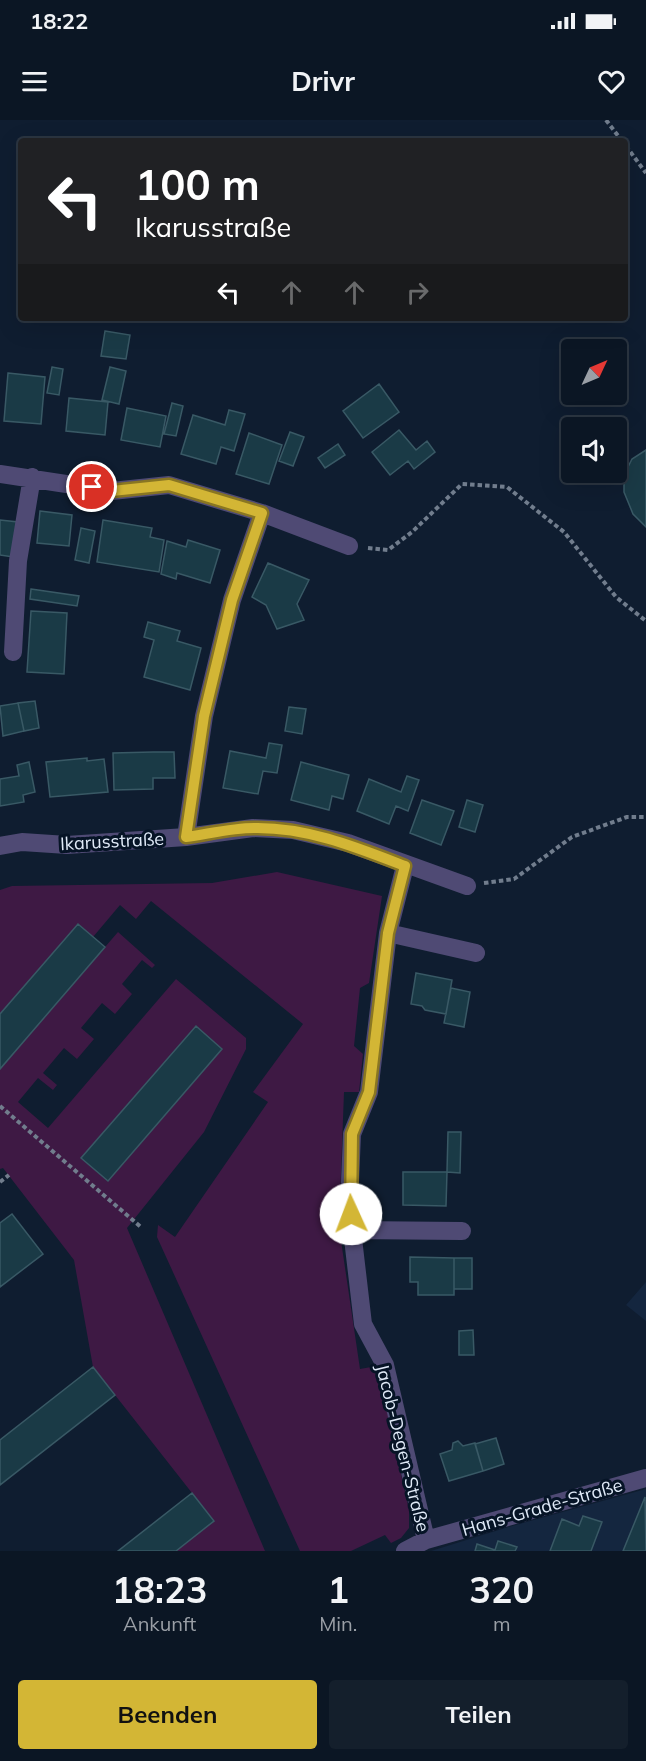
<!DOCTYPE html>
<html lang="de">
<meta charset="utf-8">
<style>
body{margin:0;font-family:Mulish,sans-serif;background:#141f2c;color:#f1f3f6;height:100vh;display:flex;flex-direction:column;font-size:22px;white-space:nowrap}
*{box-sizing:border-box;margin:0}
p{font-size:20px;color:#9a9fa6}
.icon{flex:none;width:33px;height:33px;fill:none;stroke:currentColor;stroke-width:2;stroke-linecap:round;stroke-linejoin:round}
.map{position:relative;height:1431px;overflow:hidden}
.panel{display:flex;flex-direction:column;background:#0b1624;flex:1}
.panel>*{flex:none}
.guide{position:absolute;left:18px;top:18px;width:610px;height:183px;border-radius:6px;box-shadow:0 6px 24px #0002,0 0 0 2px #2b3541;background:#202124;color:#fff;overflow:hidden}
.needle{width:39px;rotate:46deg}
.controls{position:absolute;left:561px;top:219px;display:grid;gap:12px}
.controls a{display:grid;place-items:center;width:66px;height:66px;border-radius:6px;background:#0b1624;box-shadow:0 6px 24px #0002,0 0 0 2px #2b3541;font-size:30px}
.pin{position:absolute;display:grid;place-items:center;width:51px;height:51px;color:#fff;margin:-26px;border:3px solid #fff;border-radius:50%;box-shadow:0 2px 6px #0007}
.me{position:absolute;width:66px;margin:-33px;rotate:358deg;stroke-linejoin:round;filter:drop-shadow(0 0 4px #0008)}
.turn{display:flex;align-items:center;gap:21px;height:126px;padding:0 18px;font-size:27px}
.turn .icon{width:78px;height:78px;stroke-width:2.5}
.turn b{display:block;font-size:42px;line-height:51px}
.lanes{display:flex;align-items:center;height:57px;padding:0 18px;background:#0003;justify-content:center;gap:30px;direction:ltr}
.lanes .off{opacity:.35}
.eta{display:flex;justify-content:space-evenly;align-items:center;height:102px;text-align:center}
.eta b{font-size:36px;font-weight:700;line-height:42px}
.cta{display:flex;gap:12px;margin-top:auto;padding:12px 18px}
.cta a{flex:1;height:69px;border-radius:6px;background:#d3b635;color:#111;font-size:24px;font-weight:700;line-height:69px;text-align:center}
.cta a+a{background:#141f2c;color:#f1f3f6}
.status{display:flex;justify-content:space-between;align-items:center;height:42px;padding:0 30px;background:#0b1624;direction:ltr}
.status svg{height:16px;fill:currentColor}
header{display:flex;justify-content:space-between;align-items:center;height:78px;padding:0 18px;background:#0b1624;font-size:27px;font-weight:700}
.map>svg:first-child{display:block}
</style>
<div class="status"><b>18:22</b><svg viewBox="0 0 49 12"><path d="M0 12V9h3v3zM5 12V6h3v6zM10 12V3h3v9zM15 12V0h3v12zM26 1h20v11H26zM47 4h2v5h-2z"/></svg></div>
<header><svg class="icon" aria-label="menu" viewBox="0 0 24 24"><path d="M4 6h16M4 12h16M4 18h16"/></svg>Drivr<svg class="icon" aria-label="heart" viewBox="0 0 24 24"><path d="M12 20l-8-8c-3-5 5-10 8-4 3-6 11-1 8 4z"/></svg></header>
<div class="map">
<svg width="646" height="1431" viewBox="0 0 646 1431">
<rect width="100%" height="100%" fill="#0f1d30"/>
<path fill="#14263f" d="M646,1162V1201L626,1185Z
M646,1369V1431H431L512,1406Z"/>
<path fill="#3e1944" fill-rule="evenodd" d="M277,752L382,776L369,863L360,868L354,926L363,934L359,972H344L339,1107L360,1249L377,1246L409,1390V1408L401,1418L391,1423L385,1415L351,1431H300L157,1117L158,1105L175,1117L268,982L253,972L303,904L151,781L136,799L120,785L93,817L78,804L0,894V770L12,766L212,763Z
M118,812L155,845L152,848L142,840L122,864L132,874L115,894L102,883L81,908L94,919L77,939L64,928L43,953L57,965L53,970L38,958L18,982L48,1008L176,859L246,918V929L204,1012L127,1108L265,1431H176L214,1401L93,1247L74,1140L3,1048L0,1049V949ZM196,906L222,929L108,1061L82,1038Z"/>
<path fill="#1a3a46" stroke="#395965" stroke-width="1.5" d="M105,211L130,215L126,239L101,236Z
M52,247L63,249L59,275L47,273Z
M110,247L126,251L119,284L102,280Z
M8,253L45,257L41,304L4,301Z
M379,264L399,292L363,318L343,291Z
M69,278L108,282L105,315L66,311Z
M172,283L183,286L176,316L164,314Z
M127,288L166,296L160,327L121,320Z
M229,290L245,294L234,331L221,327L216,344L181,334L193,295L225,305Z
M399,310L416,330L427,321L435,332L414,349L408,341L390,355L372,332Z
M290,312L304,317L293,346L279,341Z
M249,313L282,325L269,364L236,354Z
M338,324L345,335L325,348L318,338Z
M646,330V407L633,394L624,372V355L632,339Z
M40,391L72,395L69,426L37,423Z
M0,400L18,402L13,437L0,435Z
M103,400L152,408L150,417L164,420L159,452L97,442Z
M81,408L95,411L89,443L75,440Z
M188,420L220,430L210,463L177,453L176,459L161,454L167,421L186,427Z
M268,443L309,460L297,484L304,500L277,509L266,485L252,477Z
M31,469L79,476L77,486L30,479Z
M31,491L67,493L64,554L27,552Z
M148,502L180,511L177,521L201,528L190,570L144,557L154,520L144,517Z
M35,581L39,608L24,611L18,583Z
M18,583L24,611L3,616L0,586Z
M289,587L306,589L302,614L285,611Z
M269,623L282,625L277,653L263,651L258,674L223,668L230,631L266,638Z
M153,632H174L175,658H153V669L114,670L113,633Z
M87,638V641L104,639L108,672L50,677L46,642Z
M29,642L35,672L23,675L24,682L0,686V659L19,656L17,645Z
M301,642L349,655L343,679L332,676L329,690L291,680Z
M407,656L419,660L408,691L396,686L389,704L357,691L369,659L401,672Z
M422,680L454,691L441,725L410,713Z
M467,680L483,685L475,712L459,707Z
M78,804L105,827L0,949V894Z
M416,853L452,860L446,894L425,890L422,886L411,884Z
M451,868L470,872L464,907L444,903Z
M196,906L222,929L108,1061L81,1038Z
M448,1012H461L460,1053L447,1052Z
M403,1052H447L446,1086L403,1085Z
M12,1094L43,1134L0,1167V1103Z
M410,1137L454,1138V1175H418V1162H410Z
M454,1138H472V1169H454Z
M473,1210L474,1235H459V1211Z
M93,1247L115,1275L0,1365V1320Z
M496,1318L504,1344L483,1351L475,1324Z
M458,1321L463,1326L475,1323L483,1351L449,1361L440,1334L452,1330L453,1323Z
M192,1373L214,1401L176,1431H118Z
M645,1377L646,1431H623Z
M583,1396L602,1402L591,1431H550L562,1399L579,1406Z
M498,1421L517,1427L515,1431H475L477,1424L495,1430Z"/>
<g fill="none" stroke-linecap="round" stroke-linejoin="round">
<path stroke="#717d8d" stroke-width="4" stroke-dasharray="4.5 3" stroke-linecap="butt" d="M606,0L622,21
M626,26L646,53
M368,428L388,430L412,412L462,364L507,367L564,412L616,477L646,501
M484,763L514,759L572,717L627,697H646
M0,986L142,1108
M0,1062L9,1055"/>
<path stroke="#4f4a74" stroke-width="18" d="M0,354L112,371L169,365L262,393L349,426
M13,532L18,441L32,357
M186,717L204,596L232,480L262,393
M0,726L22,722L67,725L186,717L253,708L293,710L348,723L467,766
M405,746L388,813L369,972L352,1014L350,1062L352,1110L363,1204L385,1245L426,1420
M388,813L476,833
M352,1110L462,1111
M405,1431L426,1420L646,1358"/>
</g>
<g fill="none" stroke-linecap="round" stroke-linejoin="round">
<defs>
<path id="route" d="M92,367L112,371L169,365L262,393L232,480L204,596L186,717C208,714 232,708 254,708C307,707 356,727 405,746L388,813L369,972L352,1014L351,1094"/>
</defs>
<use href="#route" stroke="#897622" stroke-width="15"/>
<use href="#route" stroke="#d3b635" stroke-width="10"/>
</g>
<g text-anchor="middle" dominant-baseline="central" stroke-width="6" stroke-linejoin="round" paint-order="stroke">
<g font-size="18" fill="#e0eaf8" stroke="#061426">
<text transform="translate(112 721) rotate(-3)">Ikarusstraße</text>
<text transform="translate(403 1328) rotate(76)">Jacob-Degen-Straße</text>
<text transform="translate(542 1387) rotate(-16)">Hans-Grade-Straße</text>
</g>
</g>
</svg>
<div class="controls">
<a><svg class="needle" viewBox="-14 -14 28 28"><path d="M0-13l5 13h-10z" fill="#e53935"/><path d="M0 13l5-13h-10z" fill="#9a9fa6"/></svg></a>
<a><svg class="icon" aria-label="sound" viewBox="0 0 24 24"><path d="M4 9h4l5-4v14l-5-4H4zM17 9q2 3 0 6"/></svg></a>
</div>
<div class="pin" style="left:92px;top:367px;background:#d93025"><svg class="icon" aria-label="arrive" viewBox="0 0 24 24"><path d="M6 21V4h12l-3 4 3 4H6"/></svg></div>
<svg class="me" style="left:351px;top:1094px" viewBox="-20 -20 40 40"><circle r="19" fill="#fff"/><path d="M0-13L10 11 0 6-10 11z" fill="#d3b635"/></svg>
<div class="guide">
<div class="turn"><svg class="icon" aria-label="left" viewBox="0 0 24 24"><path d="M17 20v-9H6M10 6l-5 5 5 5"/></svg><div><b>100 m</b>Ikarusstraße</div></div>
<div class="lanes"><svg class="icon" aria-label="left" viewBox="0 0 24 24"><path d="M17 20v-9H6M10 6l-5 5 5 5"/></svg><svg class="icon off" aria-label="ahead" viewBox="0 0 24 24"><path d="M12 20V5M6 11l6-6 6 6"/></svg><svg class="icon off" aria-label="ahead" viewBox="0 0 24 24"><path d="M12 20V5M6 11l6-6 6 6"/></svg><svg class="icon off" aria-label="right" viewBox="0 0 24 24"><path d="M7 20v-9h11M14 6l5 5-5 5"/></svg></div>
</div>
</div>
<section class="panel">
<div class="eta">
<div><b>18:23</b><p>Ankunft</p></div>
<div><b>1</b><p>Min.</p></div>
<div><b>320</b><p>m</p></div>
</div>
<div class="cta"><a>Beenden</a><a>Teilen</a></div>
</section>
